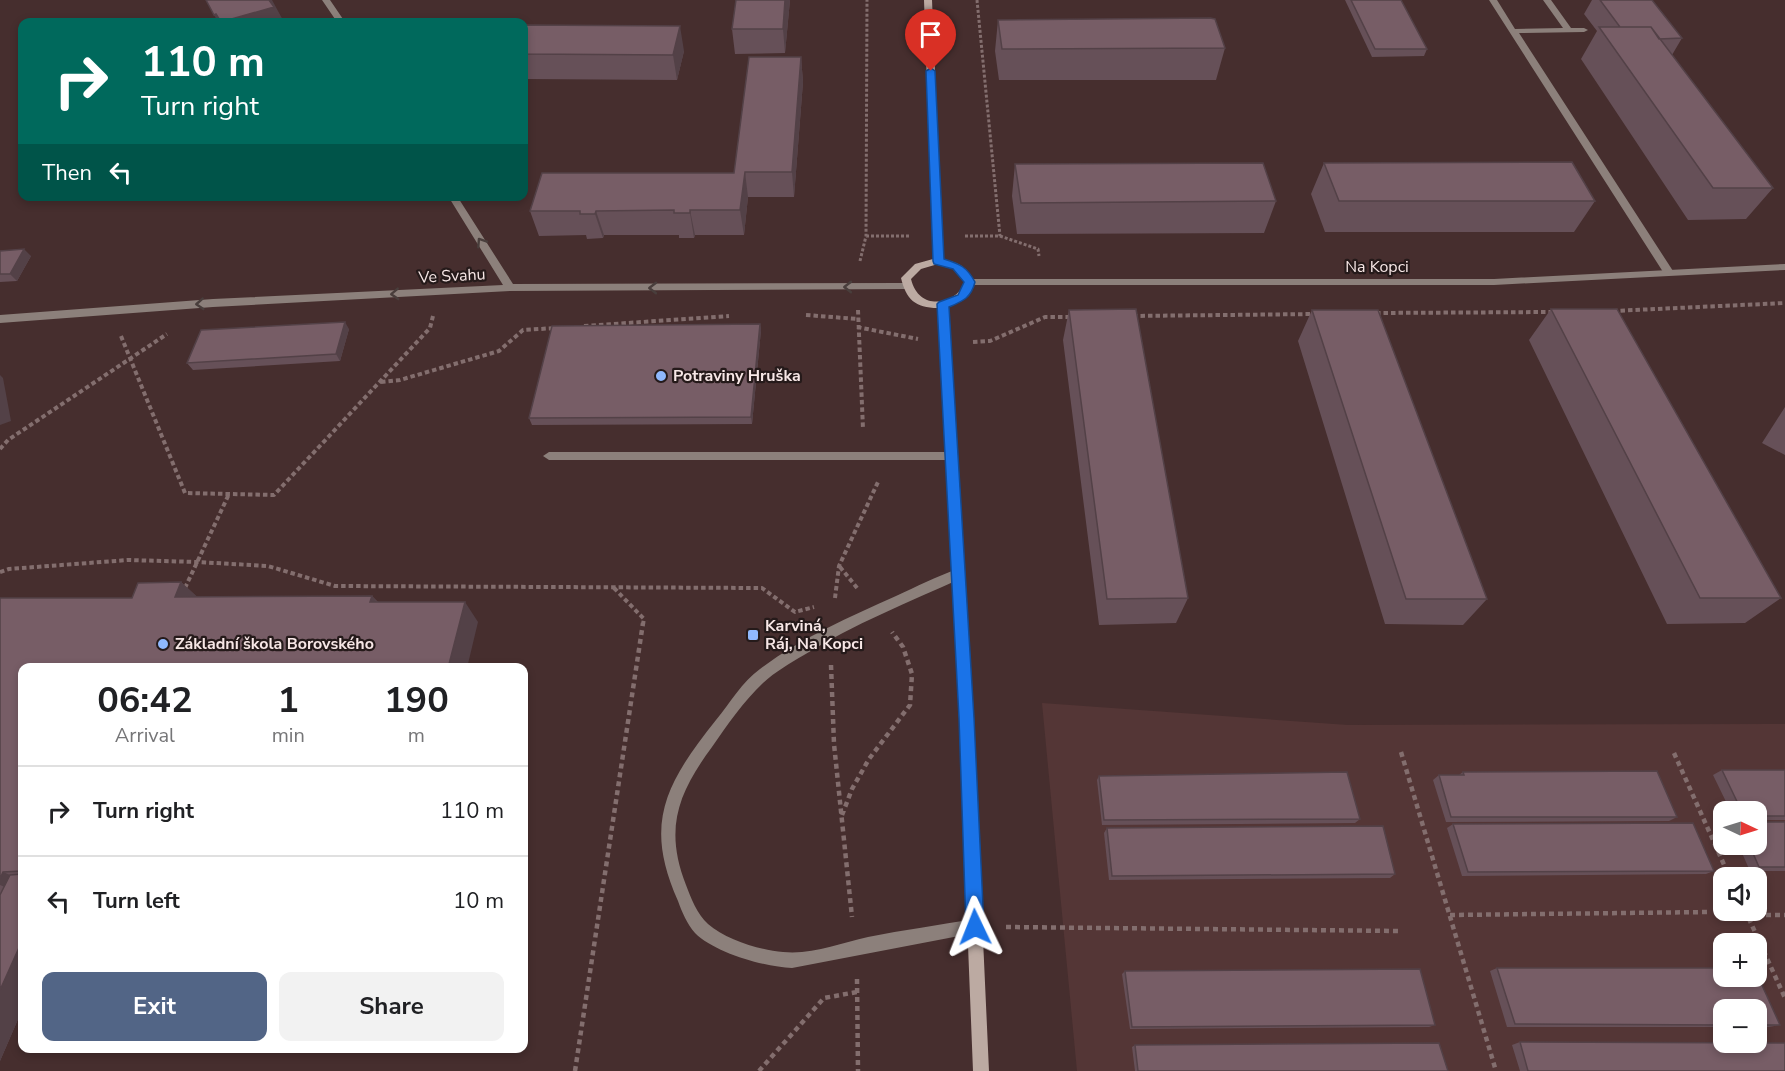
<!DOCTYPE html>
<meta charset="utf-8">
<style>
body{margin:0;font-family:"Nunito Sans",sans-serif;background:#f2f2f2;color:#202124;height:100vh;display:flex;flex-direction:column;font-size:22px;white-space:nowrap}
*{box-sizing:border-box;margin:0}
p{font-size:20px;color:#757577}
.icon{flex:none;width:33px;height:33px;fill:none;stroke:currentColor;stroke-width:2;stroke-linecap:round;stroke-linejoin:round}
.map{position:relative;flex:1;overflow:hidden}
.panel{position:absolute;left:18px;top:663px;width:510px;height:390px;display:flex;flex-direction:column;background:#fff;border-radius:12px;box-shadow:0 3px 9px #0003}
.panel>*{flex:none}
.hud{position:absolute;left:18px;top:18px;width:510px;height:183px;border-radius:12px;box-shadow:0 3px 9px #0003;background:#00695c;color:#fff;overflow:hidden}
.needle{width:39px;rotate:94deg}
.tools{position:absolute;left:1713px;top:801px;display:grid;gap:12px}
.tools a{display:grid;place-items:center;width:54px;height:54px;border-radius:12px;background:#fff;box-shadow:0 3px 9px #0003;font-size:30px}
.pin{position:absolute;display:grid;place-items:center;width:51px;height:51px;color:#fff;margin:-62px -26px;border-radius:50% 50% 50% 0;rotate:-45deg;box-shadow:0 0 6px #0007}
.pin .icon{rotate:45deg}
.me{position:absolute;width:66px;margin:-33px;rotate:358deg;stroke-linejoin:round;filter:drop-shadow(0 0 4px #0008)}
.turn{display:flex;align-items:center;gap:21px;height:126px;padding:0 24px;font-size:27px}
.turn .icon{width:78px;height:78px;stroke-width:2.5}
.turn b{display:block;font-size:42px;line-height:51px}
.then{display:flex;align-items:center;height:57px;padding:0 24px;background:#0003;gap:12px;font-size:22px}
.eta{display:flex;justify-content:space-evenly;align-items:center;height:102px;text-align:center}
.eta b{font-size:36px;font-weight:700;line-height:42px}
.action{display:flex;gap:12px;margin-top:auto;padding:12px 24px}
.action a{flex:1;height:69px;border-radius:12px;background:#526586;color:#fff;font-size:24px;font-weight:700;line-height:69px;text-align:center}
.action a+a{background:#f2f2f2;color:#202124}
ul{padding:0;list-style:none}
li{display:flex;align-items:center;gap:18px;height:90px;padding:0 24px;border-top:2px solid #e0e0e0}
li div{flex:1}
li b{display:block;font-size:22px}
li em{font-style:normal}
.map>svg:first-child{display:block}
</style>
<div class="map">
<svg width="1785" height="1071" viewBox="0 0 1785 1071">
<rect width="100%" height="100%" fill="#462e2e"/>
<path fill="#543636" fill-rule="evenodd" d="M1042,703L1348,725L1785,724V1071H1077ZM1724,812H1756V844H1724ZM1724,878H1756V910H1724ZM1724,944H1756V976H1724ZM1724,1010H1756V1042H1724Z"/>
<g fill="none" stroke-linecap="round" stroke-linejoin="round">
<path stroke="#836e6e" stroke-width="3" stroke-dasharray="3 2" stroke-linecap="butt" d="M977,0L1000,236
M866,236H909
M965,236H1000L1038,249L1039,256
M860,261L866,236L867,0"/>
<path stroke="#836e6e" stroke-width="4" stroke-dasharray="4.5 3" stroke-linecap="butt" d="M858,310L863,429
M1613,311L1785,303
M1376,313L1552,312
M806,315L858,319
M1133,316L1315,314
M584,326L729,316
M857,327L918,339
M121,336L185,493L274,495L430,328L433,316
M973,342L990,341L1045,317H1072
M381,382L400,380L499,351L523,330L556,328
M0,449L8,440L167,334
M840,567L858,589
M0,572L9,569L128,560L197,562L268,566L335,586L762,588L795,612L814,607
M185,588L229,494
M614,588L644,619L643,624
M835,598L839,566L878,482"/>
<path stroke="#836e6e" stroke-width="4.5" stroke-dasharray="5 4" stroke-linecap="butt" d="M831,665L834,744L852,917
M1401,752L1496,1071
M1674,753L1730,878
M842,815L852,789L869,759L910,705L912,674L903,647L892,632
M1745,910L1785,998
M1450,915L1710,912
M1748,915H1785
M1006,927L1401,931
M857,979L858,1071
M575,1071L643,623
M759,1071L824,998L857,992"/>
<path fill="#8c807b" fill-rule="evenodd" d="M1489,0H1497L1515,29L1563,28L1543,0H1551L1571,28H1584L1588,30L1584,32L1519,33L1673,271V275H1665Z
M958,569L962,570L964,574L962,578C909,602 854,624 804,655C790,663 775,672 763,683C744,701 727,725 712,747C678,793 664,829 686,885C691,898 697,914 708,924C726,940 760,950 783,952C812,955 840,943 868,937C903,930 939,925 975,919L980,922L983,927L980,932L792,968C765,967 715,953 695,933C687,924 682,912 678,901C643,823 666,783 716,720C730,703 742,682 760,669C801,638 849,617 896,596C916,587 937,576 958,569Z"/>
<path fill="#8c807b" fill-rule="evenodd" d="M322,0H330L345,22H337Z
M448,196H457L513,284L906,283L911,286L906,289L510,291L213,307L0,323V315L213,299L503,285Z
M1785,264V270L1494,285H969L964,282L969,279H1494Z
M549,452H951L957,456L951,460H549L543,456Z"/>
<path fill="#bcaaa2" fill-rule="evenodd" d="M924,0H932L943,259C960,263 970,268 974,286C967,298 961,303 948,306L973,718L989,1071H973L959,718L938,308C915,308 906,299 901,278L915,264L933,259ZM938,264C1003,277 924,332 911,279L921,269Z"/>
</g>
<path fill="#665058" d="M736,0H790L785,53L735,54L732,29Z
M1345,0H1401L1427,49L1424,56L1372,57Z
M1592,0H1652L1682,38L1672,55L1773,188L1746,219L1688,220L1581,59L1597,31L1584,14Z
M998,20L1225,48L1216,80H999L995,51Z
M524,25L684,51L677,80L524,79Z
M801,57L803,82L794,197H748L744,235H695L694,238H679V235H604L603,238L587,239L586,235L539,236L530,211L734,173Z
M1324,163L1595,201L1574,232H1325L1311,194Z
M1015,164L1276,201L1264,233L1017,234L1012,196Z
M0,251L31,256L17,281L0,282Z
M1551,309L1781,598L1745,623L1667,624L1529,340Z
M1069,310L1188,598L1176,623L1099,625L1063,340Z
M1312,310L1487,599L1463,625L1385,624L1298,341Z
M760,324L761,330L752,424L532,425L529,418Z
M349,329L340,361L193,370L187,363Z
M1785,407V455L1762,443Z
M181,582L197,597L372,596L378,602L478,622L22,668V1010L0,1061V598H132Z
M1722,770H1785V820H1756V812H1731L1713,775Z
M1463,772L1677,817L1669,821L1446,822L1433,780L1439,775H1459Z
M1099,776L1360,819L1355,823L1102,825L1097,780Z
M1785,822V871H1750L1738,844H1756Z
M1453,824L1714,871L1706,874L1462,876L1447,828Z
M1107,828L1395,874L1390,878L1109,880L1104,833Z
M1497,968H1724V976H1756V972L1780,1025L1769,1027H1756V1010H1724V1027H1507L1490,971Z
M1125,971L1435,1025L1429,1027L1130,1029L1122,974Z
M1520,1042L1785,1071H1520L1512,1045Z
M1135,1045L1448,1071H1135L1132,1047Z"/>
<path fill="#534147" d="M269,0H272L284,22H221Z
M785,0H790L785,53L783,29Z
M216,14L221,22H218L214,15Z
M680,26L684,51L677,80L673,55Z
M801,57L803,82L794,197L792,172Z
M745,172L748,197L744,235L740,210Z
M690,210L695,235L694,238L690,213Z
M596,211L604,235L603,238L595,214Z
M24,249L31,256L17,281L10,274Z
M345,322L349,329L340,361L336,354Z
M760,324L761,330L752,424L751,417Z
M0,375L3,378L11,421L0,425Z
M181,582L204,603L175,597Z
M372,596L389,616L370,602Z
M465,602L478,622L467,668H448Z
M3,872L22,880V894L0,885V879Z
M22,941V1010L0,1061V990Z"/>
<path fill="#775d66" stroke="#534147" stroke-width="1.5" d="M206,0H269L274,7L221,22L216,14L214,15Z
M736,0H785L783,29H732Z
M1351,0H1401L1427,49H1375Z
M1600,0H1652L1682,38L1659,39L1651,27H1620Z
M1210,18L1215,19L1225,48L1002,49L998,20Z
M524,25L680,26L673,55L524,54Z
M1599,27H1651L1773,188H1713Z
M749,57H801L792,172H745L740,210H690V213H674V210L596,211L595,214H580V211H530L542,173H734Z
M1572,162L1595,201H1339L1324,163Z
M1263,163L1276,201L1021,203L1015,164Z
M24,249L10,274H0V251Z
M1136,309L1188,598L1107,599L1069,310Z
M1551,309H1617L1781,598H1700Z
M1312,310H1378L1487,599H1406Z
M345,322L336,354L187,363L201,330Z
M760,324L751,417L529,418L552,326Z
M181,582L175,597L372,596L370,602H465L448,668H22V871L3,872L0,879V598H132L138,583Z
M1722,770H1785V816H1756V812H1742Z
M1657,771L1677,817H1451L1439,775H1464L1463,772Z
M1347,772L1360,819L1104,820L1099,776Z
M1756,822H1785V867H1759L1749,844H1756Z
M1693,823L1714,871L1468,872L1453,824Z
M1383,826L1395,874L1112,876L1107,828Z
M22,874V941L0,990V895L10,875Z
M1497,968H1724V976H1756V972L1780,1025H1756V1010H1724V1025L1515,1024Z
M1420,969L1435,1025L1132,1027L1125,971Z
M1520,1042L1785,1043V1071H1528Z
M1439,1043L1448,1071H1138L1135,1045Z"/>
<defs><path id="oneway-chevron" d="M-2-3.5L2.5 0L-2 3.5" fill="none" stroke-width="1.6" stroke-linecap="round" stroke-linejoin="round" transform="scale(1.5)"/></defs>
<g stroke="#493e3c">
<use href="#oneway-chevron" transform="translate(481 242) rotate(-123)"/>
<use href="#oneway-chevron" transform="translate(848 287) rotate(180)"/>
<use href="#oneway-chevron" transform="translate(653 288) rotate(180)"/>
<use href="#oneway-chevron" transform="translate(395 294) rotate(177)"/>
<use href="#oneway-chevron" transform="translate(200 304) rotate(176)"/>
</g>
<path fill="#1a73e8" stroke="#114b97" stroke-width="1.5" d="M931,68L935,71L944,259C960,264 967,267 975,282C971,298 963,301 949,307L974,718L984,927L981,933L975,935L969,933L966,927L959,718L937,304L939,302L958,295L964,282L953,269L934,264L933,261L926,71Z"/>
<g fill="#8fb8fd" stroke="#251a1a" stroke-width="2">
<circle cx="661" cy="376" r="6"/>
<rect x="747" y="629" width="12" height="12" rx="3"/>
<circle cx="163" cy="644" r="6"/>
</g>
<g text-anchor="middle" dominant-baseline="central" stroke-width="4.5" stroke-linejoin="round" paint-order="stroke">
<g font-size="16" fill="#f7e7e6" stroke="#251a1a">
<text x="1377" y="267">Na Kopci</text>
<text transform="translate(452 276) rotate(-3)">Ve Svahu</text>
</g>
<g font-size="16" font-weight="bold" fill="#f7e7e6" stroke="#251a1a" text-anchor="start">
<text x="673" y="376">Potraviny Hruška</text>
<text x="765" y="626">Karviná,<tspan x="765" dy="18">Ráj, Na Kopci</tspan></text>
<text x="175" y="644">Základní škola Borovského</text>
</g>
</g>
</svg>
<div class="tools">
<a><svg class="needle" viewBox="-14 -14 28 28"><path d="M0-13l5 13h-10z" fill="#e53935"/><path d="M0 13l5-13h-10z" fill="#757577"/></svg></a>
<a><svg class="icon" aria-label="sound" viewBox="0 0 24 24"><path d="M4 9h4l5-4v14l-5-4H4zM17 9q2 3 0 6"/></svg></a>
<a>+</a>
<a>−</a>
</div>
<div class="pin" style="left:931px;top:71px;background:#d93025"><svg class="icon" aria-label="arrive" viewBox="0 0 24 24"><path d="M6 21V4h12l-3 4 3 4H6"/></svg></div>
<svg class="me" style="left:975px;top:927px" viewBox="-20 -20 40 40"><path d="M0-17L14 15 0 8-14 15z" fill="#1a73e8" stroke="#fff" stroke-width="4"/></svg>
<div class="hud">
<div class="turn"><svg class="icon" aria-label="right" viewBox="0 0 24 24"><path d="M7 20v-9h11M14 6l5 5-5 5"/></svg><div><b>110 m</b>Turn right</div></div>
<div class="then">Then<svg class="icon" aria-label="left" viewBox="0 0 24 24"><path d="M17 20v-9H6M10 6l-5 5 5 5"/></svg></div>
</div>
<section class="panel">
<div class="eta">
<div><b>06:42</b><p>Arrival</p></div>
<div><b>1</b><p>min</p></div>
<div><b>190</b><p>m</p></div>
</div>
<ul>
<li><svg class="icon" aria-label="right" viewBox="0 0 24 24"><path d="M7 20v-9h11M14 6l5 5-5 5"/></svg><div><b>Turn right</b></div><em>110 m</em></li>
<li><svg class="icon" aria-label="left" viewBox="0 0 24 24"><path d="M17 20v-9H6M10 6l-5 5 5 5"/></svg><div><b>Turn left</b></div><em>10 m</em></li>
</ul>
<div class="action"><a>Exit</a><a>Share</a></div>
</section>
</div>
